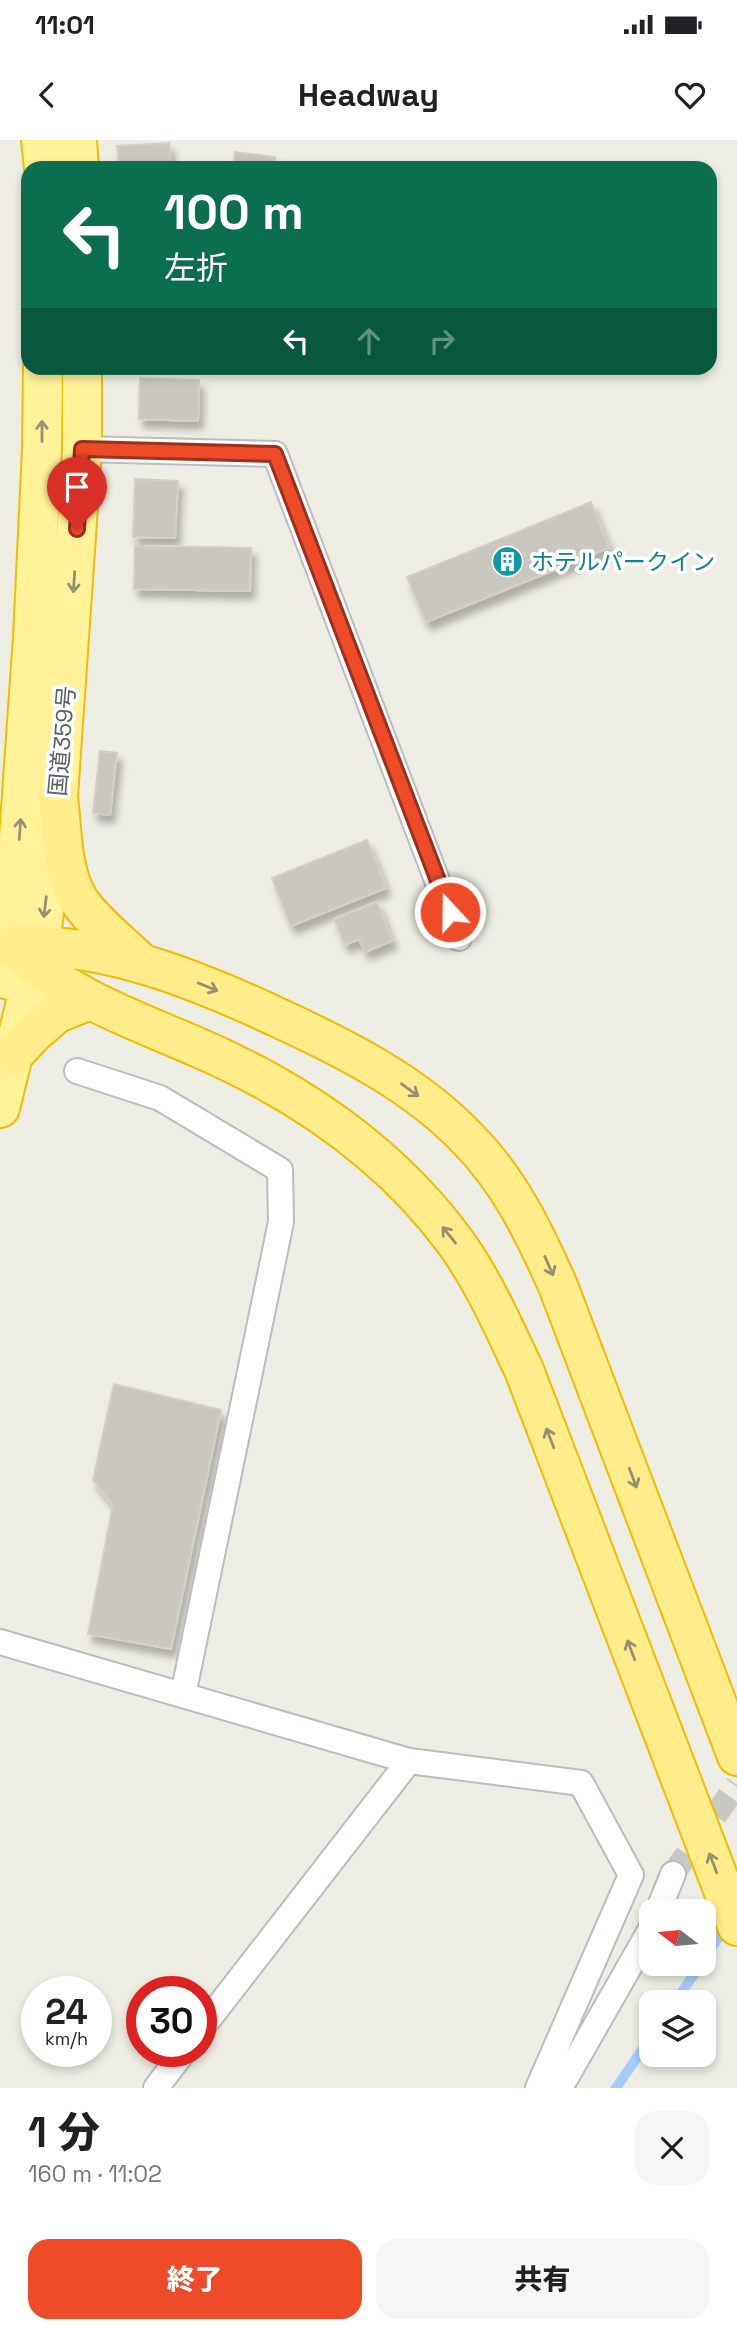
<!DOCTYPE html>
<html lang="ja">
<meta charset="utf-8">
<style>
body{margin:0;font-family:"Space Grotesk","Noto Sans JP",sans-serif;background:#f6f6f6;color:#202124;height:100vh;display:flex;flex-direction:column;font-size:26px;white-space:nowrap}
*{box-sizing:border-box;margin:0}
p{font-size:23px;color:#757577}
.icon{flex:none;width:38px;height:38px;fill:none;stroke:currentColor;stroke-width:2;stroke-linecap:round;stroke-linejoin:round}
.map{position:relative;height:1948px;overflow:hidden}
.side{display:flex;flex-direction:column;background:#fff;flex:1}
.side>*{flex:none}
.hud{position:absolute;left:21px;top:21px;width:696px;height:214px;border-radius:21px;box-shadow:0 4px 10px #0003;background:#0b6e4f;color:#fff;overflow:hidden}
.needle{width:46px;rotate:286deg}
.tools{position:absolute;left:639px;top:1759px;display:grid;gap:14px}
.tools a{display:grid;place-items:center;width:77px;height:77px;border-radius:14px;background:#fff;box-shadow:0 4px 10px #0003;font-size:35px}
.speed{position:absolute;left:21px;top:1836px;display:flex;gap:14px;font-size:35px;font-weight:700;text-align:center}
.speed>*{display:grid;place-content:center;width:91px;height:91px;border-radius:50%;background:#fff;box-shadow:0 4px 10px #0003;line-height:1}
.speed small{font-size:18px;font-weight:400}
.speed .limit{border:10px solid #d22;background:#fff;color:#111}
.pin{position:absolute;display:grid;place-items:center;width:60px;height:60px;color:#fff;margin:-72px -30px;border-radius:50% 50% 50% 0;rotate:-45deg;box-shadow:0 0 7px #0007}
.pin .icon{rotate:45deg}
.me{position:absolute;width:77px;margin:-38px;rotate:339deg;stroke-linejoin:round;filter:drop-shadow(0 0 5px #0008)}
.turn{display:flex;align-items:center;gap:24px;height:147px;padding:0 28px;font-size:32px}
.turn .icon{width:91px;height:91px;stroke-width:2.5}
.turn b{display:block;font-size:49px;line-height:60px}
.lanes{display:flex;align-items:center;height:66px;padding:0 28px;background:#0003;justify-content:center;gap:35px;direction:ltr}
.lanes .off{opacity:.35}
.round{display:grid;place-items:center;flex:none;width:74px;height:74px;border-radius:21px;background:#f6f6f6}
.head{display:flex;align-items:center;justify-content:space-between;height:119px;padding:0 28px}
h1{font-size:42px;font-weight:800;line-height:52px}
.primary-button{display:flex;gap:14px;margin-top:auto;padding:14px 28px}
.primary-button a{flex:1;height:80px;border-radius:21px;background:#ee4b29;color:#fff;font-size:28px;font-weight:800;line-height:80px;text-align:center}
.primary-button a+a{background:#f6f6f6;color:#202124}
.status{display:flex;justify-content:space-between;align-items:center;height:49px;padding:0 35px;background:#fff;direction:ltr}
.status svg{height:19px;fill:currentColor}
header{display:flex;justify-content:space-between;align-items:center;height:91px;padding:0 28px;background:#fff;font-size:32px;font-weight:800}
.map>svg:first-child{display:block}
</style>
<div class="status"><b>11:01</b><svg viewBox="0 0 49 12"><path d="M0 12V9h3v3zM5 12V6h3v6zM10 12V3h3v9zM15 12V0h3v12zM26 1h20v11H26zM47 4h2v5h-2z"/></svg></div>
<header><svg class="icon" aria-label="back" viewBox="0 0 24 24"><path d="M15 5l-7 7 7 7"/></svg>Headway<svg class="icon" aria-label="heart" viewBox="0 0 24 24"><path d="M12 20l-8-8c-3-5 5-10 8-4 3-6 11-1 8 4z"/></svg></header>
<div class="map">
<svg width="737" height="1948" viewBox="0 0 737 1948">
<defs>
<filter id="shadow"><feDropShadow dx="4.5" dy="8" stdDeviation="3.5" flood-color="#0004"/></filter>
</defs>
<rect width="100%" height="100%" fill="#eeede3"/>
<g fill="none" stroke-linecap="round" stroke-linejoin="round">
<path stroke="#a3ceff" stroke-width="10" d="M704,1819L727,1784
M675,1862L701,1824
M616,1948L651,1897"/>
</g>
<path fill="#c9c7c0" stroke="#d3cfc1" stroke-width="2" filter="url(#shadow)" d="M169,3L171,28H119L117,6Z
M235,12L275,17L274,28H233Z
M140,238L199,240L198,281L139,279Z
M135,339L178,341L175,398L133,397Z
M591,362L609,408L426,482L407,437Z
M135,406L251,408L250,451L134,449Z
M100,611L117,613L110,675L93,673Z
M367,700L386,748L291,786L272,738Z
M377,762L392,801L365,812L359,799L345,805L334,779Z
M114,1244L221,1270L171,1509L88,1494L113,1365L93,1340Z"/>
<g fill="none" stroke-linecap="round" stroke-linejoin="round">
<path stroke="#c9c9c3" stroke-width="24" stroke-dasharray="24 12" stroke-linecap="butt" d="M673,1734L737,1645"/>
<defs>
<path id="minor" d="M82,309L275,314L459,798
M77,931L160,958L280,1030L281,1082L183,1555
M0,1502L409,1621L201,1889
M409,1621L581,1643L631,1735L538,1948
M658,1771L673,1734
M156,1948L184,1911
M560,1948L651,1789"/>
<path id="trunk" d="M41,0L44,28
M77,0L79,28
M9,840L33,497L42,309L43,228
M0,968L40,805L58,656L82,309V228"/>
<path id="motorway" d="M58,656C62,689 61,728 77,757C89,779 124,806 142,824
M12,806C68,857 130,878 197,907C299,951 390,1013 456,1103C484,1142 503,1186 524,1230L737,1786
M12,806C105,802 198,840 281,879C348,910 415,944 467,998C509,1040 534,1092 558,1146L737,1616
M13,915L34,893L57,873L88,861"/>
</defs>
<use href="#minor" stroke="#bbbcc2" stroke-width="28"/>
<use href="#trunk" stroke="#f2bc00" stroke-width="42"/>
<use href="#motorway" stroke="#f2bc00" stroke-width="42"/>
<use href="#minor" stroke="#fff" stroke-width="24"/>
<use href="#trunk" stroke="#fff299" stroke-width="38"/>
<use href="#motorway" stroke="#ffec8a" stroke-width="38"/>
</g>
<defs><path id="oneway-shaft" d="M-6 0H5M1.5-3L5.5 0L1.5 3" fill="none" stroke-width="1.6" stroke-linecap="round" stroke-linejoin="round" transform="scale(1.75)"/></defs>
<g stroke="#949277">
<use href="#oneway-shaft" transform="translate(42 291) rotate(-90)"/>
<use href="#oneway-shaft" transform="translate(74 442) rotate(94)"/>
<use href="#oneway-shaft" transform="translate(20 689) rotate(-86)"/>
<use href="#oneway-shaft" transform="translate(45 767) rotate(97)"/>
</g>
<g stroke="#949071">
<use href="#oneway-shaft" transform="translate(208 847) rotate(22)"/>
<use href="#oneway-shaft" transform="translate(410 950) rotate(36)"/>
<use href="#oneway-shaft" transform="translate(449 1095) rotate(-129)"/>
<use href="#oneway-shaft" transform="translate(549 1126) rotate(66)"/>
<use href="#oneway-shaft" transform="translate(550 1298) rotate(-111)"/>
<use href="#oneway-shaft" transform="translate(633 1338) rotate(69)"/>
<use href="#oneway-shaft" transform="translate(631 1510) rotate(-111)"/>
<use href="#oneway-shaft" transform="translate(713 1723) rotate(-111)"/>
</g>
<g fill="none" stroke-linecap="round" stroke-linejoin="round">
<defs>
<path id="route" d="M77,389L82,309L275,314L450,772"/>
</defs>
<use href="#route" stroke="#9b311b" stroke-width="18"/>
<use href="#route" stroke="#ee4b29" stroke-width="12"/>
</g>
<defs>
<symbol id="building-disc" viewBox="-11 -11 22 22"><circle r="9.5" fill="#0f9aa8" stroke="#fff"/><path d="M-4-6H4V6H1V3H-1V6H-4ZM-2.5-4.3h1.7v1.8h-1.7ZM.8-4.3h1.7v1.8H.8ZM-2.5-1h1.7V.8h-1.7ZM.8-1h1.7V.8H.8Z" fill="#fff"/></symbol>
</defs>
<g fill-rule="evenodd">
<use href="#building-disc" x="490" y="404" width="35" height="35"/>
</g>
<g text-anchor="middle" dominant-baseline="central" stroke-width="7" stroke-linejoin="round" paint-order="stroke">
<g font-size="23" fill="#0d838f" stroke="#fff" text-anchor="start">
<text x="531" y="422">ホテルパークイン</text>
</g>
<g font-size="23" fill="#5b5e64" stroke="#fff">
<text transform="translate(62 601) rotate(-85)">国道359号</text>
</g>
</g>
</svg>
<div class="tools">
<a><svg class="needle" viewBox="-14 -14 28 28"><path d="M0-13l5 13h-10z" fill="#e53935"/><path d="M0 13l5-13h-10z" fill="#757577"/></svg></a>
<a><svg class="icon" aria-label="layers" viewBox="0 0 24 24"><path d="M12 4l9 5-9 5-9-5zM3 14l9 5 9-5"/></svg></a>
</div>
<div class="speed"><div>24<small>km/h</small></div><div class="limit">30</div></div>
<div class="pin" style="left:77px;top:389px;background:#d93025"><svg class="icon" aria-label="arrive" viewBox="0 0 24 24"><path d="M6 21V4h12l-3 4 3 4H6"/></svg></div>
<svg class="me" style="left:450px;top:772px" viewBox="-20 -20 40 40"><circle r="17" fill="#ee4b29" stroke="#fff" stroke-width="3"/><path d="M0-11L8 9 0 5-8 9z" fill="#fff"/></svg>
<div class="hud">
<div class="turn"><svg class="icon" aria-label="left" viewBox="0 0 24 24"><path d="M17 20v-9H6M10 6l-5 5 5 5"/></svg><div><b>100 m</b>左折</div></div>
<div class="lanes"><svg class="icon" aria-label="left" viewBox="0 0 24 24"><path d="M17 20v-9H6M10 6l-5 5 5 5"/></svg><svg class="icon off" aria-label="ahead" viewBox="0 0 24 24"><path d="M12 20V5M6 11l6-6 6 6"/></svg><svg class="icon off" aria-label="right" viewBox="0 0 24 24"><path d="M7 20v-9h11M14 6l5 5-5 5"/></svg></div>
</div>
</div>
<section class="side">
<div class="head"><div><h1>1 分</h1><p>160 m · 11:02</p></div><a class="round"><svg class="icon" aria-label="close" viewBox="0 0 24 24"><path d="M6 6l12 12M18 6L6 18"/></svg></a></div>
<div class="primary-button"><a>終了</a><a>共有</a></div>
</section>
